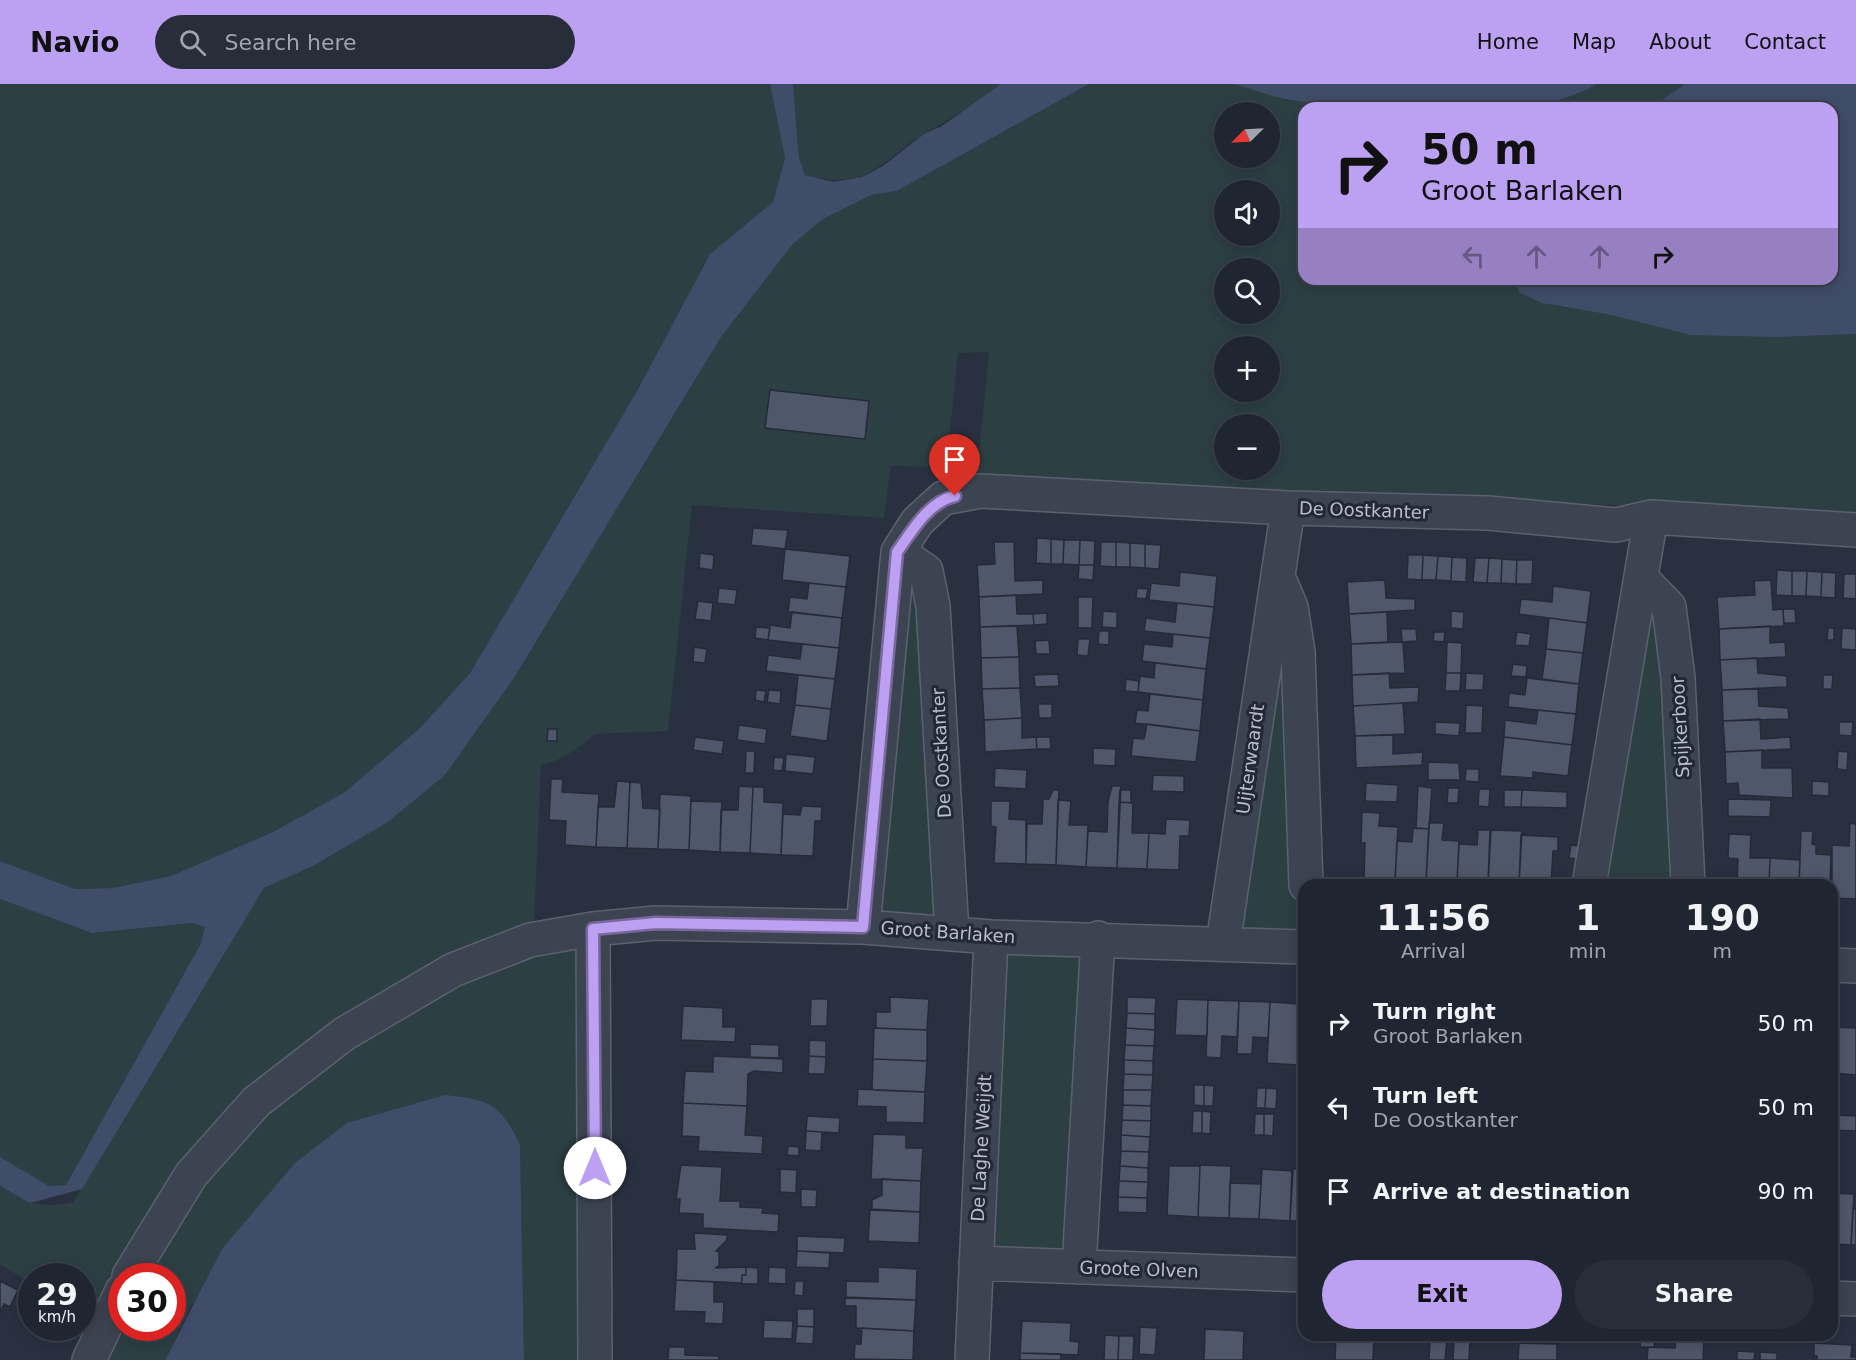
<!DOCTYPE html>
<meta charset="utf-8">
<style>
body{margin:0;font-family:"DejaVu Sans",sans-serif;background:#272d39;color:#f1f3f6;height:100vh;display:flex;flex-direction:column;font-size:22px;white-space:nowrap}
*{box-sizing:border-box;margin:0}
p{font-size:20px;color:#a1a5ab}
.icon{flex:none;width:33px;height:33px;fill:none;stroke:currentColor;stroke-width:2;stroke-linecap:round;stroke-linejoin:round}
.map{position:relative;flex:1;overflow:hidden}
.side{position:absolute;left:1298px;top:795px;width:540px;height:462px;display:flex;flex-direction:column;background:#1f2531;border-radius:18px;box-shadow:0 3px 15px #0003,0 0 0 2px #3c424d}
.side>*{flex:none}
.banner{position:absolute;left:1298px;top:18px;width:540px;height:183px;border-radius:18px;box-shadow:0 3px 15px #0003,0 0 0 2px #3c424d;background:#bca0f2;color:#111;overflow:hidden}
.needle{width:39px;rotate:246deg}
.controls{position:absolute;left:1214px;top:18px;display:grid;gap:12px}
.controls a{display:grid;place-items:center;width:66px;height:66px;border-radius:50%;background:#1f2531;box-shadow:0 3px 15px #0003,0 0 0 2px #3c424d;font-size:30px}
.speed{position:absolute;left:18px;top:1179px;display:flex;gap:12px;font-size:30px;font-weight:700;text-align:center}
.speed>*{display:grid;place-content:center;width:78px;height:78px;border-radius:50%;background:#1f2531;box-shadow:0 3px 15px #0003,0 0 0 2px #3c424d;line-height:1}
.speed small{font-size:15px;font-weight:400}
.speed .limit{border:9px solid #d22;background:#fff;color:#111}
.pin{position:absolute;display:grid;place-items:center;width:51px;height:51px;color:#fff;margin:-62px -26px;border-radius:50% 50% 50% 0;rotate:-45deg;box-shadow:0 0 6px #0007}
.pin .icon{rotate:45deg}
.me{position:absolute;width:66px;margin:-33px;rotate:0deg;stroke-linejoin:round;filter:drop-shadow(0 0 4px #0008)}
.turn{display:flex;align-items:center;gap:21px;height:126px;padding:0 24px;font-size:27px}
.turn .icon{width:78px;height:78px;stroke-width:2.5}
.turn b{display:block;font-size:42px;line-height:51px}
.lanes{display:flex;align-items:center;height:57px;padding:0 24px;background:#0003;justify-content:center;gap:30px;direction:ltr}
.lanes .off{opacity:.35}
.eta{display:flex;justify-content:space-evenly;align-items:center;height:102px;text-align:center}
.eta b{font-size:36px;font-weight:800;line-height:42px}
.action{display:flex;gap:12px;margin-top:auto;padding:12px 24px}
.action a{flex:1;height:69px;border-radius:36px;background:#bca0f2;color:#111;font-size:24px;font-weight:800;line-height:69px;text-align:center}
.action a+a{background:#272d39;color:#f1f3f6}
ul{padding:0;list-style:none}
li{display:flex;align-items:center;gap:18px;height:84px;padding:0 24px}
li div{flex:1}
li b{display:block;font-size:22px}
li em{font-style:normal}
header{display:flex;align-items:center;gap:36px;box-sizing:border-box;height:84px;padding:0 30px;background:#bca0f2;color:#111}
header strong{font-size:28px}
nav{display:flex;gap:33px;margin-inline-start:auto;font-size:21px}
.search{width:420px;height:54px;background:#272d39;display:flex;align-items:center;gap:15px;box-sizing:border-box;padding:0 21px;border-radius:33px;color:#a1a5ab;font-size:22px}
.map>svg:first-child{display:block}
</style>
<header>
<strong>Navio</strong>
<div class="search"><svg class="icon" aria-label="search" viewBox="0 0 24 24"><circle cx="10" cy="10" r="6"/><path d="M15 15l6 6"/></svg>Search here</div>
<nav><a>Home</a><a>Map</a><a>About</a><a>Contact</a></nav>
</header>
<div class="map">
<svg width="1856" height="1276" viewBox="0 0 1856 1276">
<rect width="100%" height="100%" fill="#293141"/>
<path fill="#2c3f43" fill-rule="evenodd" d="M0,0H770L785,74L773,118L710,170L637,307L470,589L419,645L345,708L273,748L171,792L113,804L75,805L0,777Z
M793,0H1001C977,19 951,34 924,50C875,80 871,107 805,91L799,74Z
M1089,0H1234L1289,16L1367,24H1304V195H1512L1556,222L1779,253L1856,250V431L1082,399L977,390L989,268L958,269L946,383L891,382L884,434L692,421L668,647L595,650C578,665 563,676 541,681L534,839L338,939L113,1201L89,1235L83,1231L82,1192H32L31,1199L0,1180V1102C27,1118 41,1126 73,1118L264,804L313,782L388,738L445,691L514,594L721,253L792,161L823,135L871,111L897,107ZM1224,28H1269V74H1224ZM1224,106H1269V152H1224ZM1224,184H1269V230H1224ZM1224,262H1269V308H1224ZM1224,340H1269V386H1224Z
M1597,0H1685L1650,24H1517C1545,19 1571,15 1597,0Z
M904,487L918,492L942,834L874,831Z
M1649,521L1658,533L1677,801H1603Z
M1279,523L1304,801L1303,851L1230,848Z
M0,815L92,849L192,839L205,843L200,861L66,1101L49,1102L0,1073Z
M584,855L581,1276H524L520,1061L445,1011L412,1022L191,1222L165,1276H100L122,1244H172V1192H142L204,1089L261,1024L353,955L459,895Z
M1005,866L1082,869L1068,1169L989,1164Z"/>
<path fill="#404d69" d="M770,0H793L799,74L805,91L833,98L862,93L883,82L924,50L942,42L1001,0H1089L897,107L871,111L823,135L792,161L721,253L514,594L445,691L388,738L313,782L264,804L82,1105L30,1119L0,1102V1073L49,1102L66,1101L200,861L205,843L192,839L92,849L0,815V777L75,805L113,804L171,792L273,748L345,708L419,645L470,589L637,307L710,170L773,118L785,74Z
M1234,0H1597C1545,30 1485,24 1428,24C1382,24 1337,24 1291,16C1272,13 1253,5 1234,0Z
M1685,0H1856V250L1779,253L1691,251L1607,230L1542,219L1520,209L1512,195H1832V24H1650Z
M445,1011C490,1016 500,1019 520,1061L524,1276H165L222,1165L295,1079L347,1039Z"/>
<path fill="#4f586a" stroke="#242a38" stroke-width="1.5" d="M770,306L869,317L865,355L765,344Z
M753,444L788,446L785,465L751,461Z
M1037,454L1051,455V480L1036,479Z
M1051,455L1064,456L1063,480H1051Z
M1064,456H1080L1079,481L1063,480Z
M1080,456L1095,457L1094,481H1079Z
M994,458H1014L1015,497L1043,496V510L979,513L977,481L995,480Z
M1101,458H1116V483L1100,482Z
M1116,458L1130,459V483H1116Z
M1130,459L1145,460V484L1130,483Z
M1145,460L1161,461L1159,485L1145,484Z
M785,465L850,472L846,503L782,496Z
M700,469L714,471L713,486L699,484Z
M1408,471H1423L1422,496L1407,495Z
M1423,471L1438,472L1436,496H1422Z
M1438,472L1452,473L1451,497L1436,496Z
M1452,473L1467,474L1466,498L1451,497Z
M1475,474H1489L1487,499L1473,498Z
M1489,474L1502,475L1501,499H1487Z
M1502,475L1517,476L1516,500L1501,499Z
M1517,476H1533L1532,500H1516Z
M1079,481H1094L1093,496L1078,495Z
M1777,486L1792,487V512L1776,511Z
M1792,487H1807L1806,512H1792Z
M1807,487L1822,488L1821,513L1806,512Z
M1180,488L1217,492L1214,523L1149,516L1151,499L1179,502Z
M1822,488L1836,489L1835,514L1821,513Z
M1844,490H1856V515L1843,514Z
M1385,496L1386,514L1415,515V526L1349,530L1347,498Z
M1771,496L1773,526L1783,525L1784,542L1719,545L1717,513L1755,511L1754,497Z
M809,499L846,503L842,534L788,528L790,513L807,515Z
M1553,502L1591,507L1587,539L1519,530L1521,515L1552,518Z
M719,504L737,506L735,521L717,519Z
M1137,504L1148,505L1146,515L1136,514Z
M1016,511L1017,530H1033L1034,541L980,543L979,513Z
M1078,513H1093L1092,544H1078Z
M698,517L713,519L711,537L695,535Z
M1177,519L1214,523L1210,554L1144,547L1146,534L1175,538Z
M1783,525H1795L1796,539H1784Z
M1103,527L1117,528V544L1102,543Z
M1451,527L1464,528L1463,545L1451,544Z
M792,528L842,534L839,564L768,556L770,541L790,544Z
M1387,528L1388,558L1351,560L1349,530Z
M1047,529V540L1034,541L1033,530Z
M1549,534L1587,539L1583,569L1546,565Z
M1017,542L1019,573L981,574L980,543Z
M1770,542V559L1785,558L1786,573L1720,576L1719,545Z
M756,543L770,544L768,556L755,554Z
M1828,544H1834V556H1827Z
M1842,544L1856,545V566L1841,565Z
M1401,545H1416L1417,557L1402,558Z
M1099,547H1109V561L1098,560Z
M1434,548H1445L1444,558L1433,557Z
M1517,548L1531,550L1529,562L1515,561Z
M1173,550L1210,554L1206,585L1142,577L1144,560L1172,563Z
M1078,555H1090L1088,572L1077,571Z
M1049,556L1050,570H1036L1035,557Z
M1403,558L1405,589L1352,591L1351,560Z
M1447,558L1462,559L1461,589H1446Z
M802,560L839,564L835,595L766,587L768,571L800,575Z
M694,563L707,565L705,579L693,578Z
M1546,565L1583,569L1579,600L1542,595Z
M1019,573L1020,604L982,605L981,574Z
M1757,574L1758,589L1787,592V603L1722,606L1720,576Z
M1155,579L1206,585L1203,616L1138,608L1140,592L1154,594Z
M1513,580L1527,582L1526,593L1511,592Z
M1389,589L1390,604L1419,603L1418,618L1353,622L1352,591Z
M1446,589H1461L1460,607H1445Z
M1466,589L1484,590L1483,606H1465Z
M1058,590L1059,602L1035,603L1034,591Z
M798,591L835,595L831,625L795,621Z
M1823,591H1833L1832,605H1823Z
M1527,594L1579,600L1576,630L1508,623L1509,609L1525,611Z
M1126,595L1139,597L1138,608L1125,607Z
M1020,604L1022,634L984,636L982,605Z
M1758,605L1759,622L1788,624L1789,635L1723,637L1722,606Z
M756,606L766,607L764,618L755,616Z
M769,606L781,607L780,620L767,618Z
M1150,610L1203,616L1200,647L1135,639L1137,626L1148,627Z
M1403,619L1405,650L1355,652L1353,622Z
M1038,620H1052V634H1039Z
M795,621L831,625L827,657L790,652Z
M1466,621L1483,622L1482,649H1465Z
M1538,626L1576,630L1572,661L1504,653L1505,636L1536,640Z
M1022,634V654L1036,653L1037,665L985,668L984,636Z
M1760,635L1761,655L1790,653L1791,665L1725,668L1723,637Z
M1435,638L1460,639L1459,652L1435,650Z
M1839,638H1853L1852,652L1839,651Z
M1147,640L1200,647L1196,678L1131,672L1133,654L1144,655Z
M739,641L767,645L765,660L737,656Z
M548,645H557V657H547Z
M1393,651V670L1423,668L1422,681L1356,684L1355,652Z
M695,653L724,657L722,670L693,666Z
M1036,653H1050L1051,665H1037Z
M1504,653L1572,661L1568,692L1533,688V694L1500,692Z
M1093,664L1116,665L1115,682L1093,681Z
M1762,666V684H1792L1793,714L1739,711L1738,699L1726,700L1725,668Z
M746,667H755L754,689H745Z
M1838,667L1848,668L1847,686L1837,685Z
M786,670L815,673L813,690L785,687Z
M774,673L784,674L782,687L773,686Z
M1428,678L1459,679L1460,696H1428Z
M995,684L1027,686L1026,705L994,703Z
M1466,685H1479V698L1465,697Z
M1153,691L1184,692V708L1152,707Z
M551,695H563L562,708L599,710L596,763L565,761L566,737L549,736Z
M617,697L630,698L627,764L596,763L598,723H614Z
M1812,697L1829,698V712L1812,711Z
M630,698L641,699L643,724L660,725L658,765L627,764Z
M1366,699L1398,701L1397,718L1365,717Z
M739,702L753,703L750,769L720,768L721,726H738Z
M1112,702H1121L1117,784L1086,783L1088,747L1107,748L1108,717Z
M1418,702L1432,704L1429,745L1416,744Z
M753,703H764V718L783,719L781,771L750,769Z
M1448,704H1459L1458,719H1447Z
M1479,705H1490L1489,723L1478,722Z
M1053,706H1059L1056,781L1026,780L1027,740H1042L1043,715H1049Z
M1131,706V719L1119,718L1120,706Z
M1504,706H1522L1521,723H1504Z
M1522,706L1567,708V724L1521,723Z
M660,710L691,712L689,766L658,765Z
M1728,715L1771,716L1770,733L1728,732Z
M1058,716L1071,717L1069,741H1088L1086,783L1056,781Z
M691,717L722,718L720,768L689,766Z
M991,717H1010L1009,735L1026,736V780L994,779L996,743L991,742Z
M1119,718L1133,719L1132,749H1149L1147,785L1117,784Z
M802,722L822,723L821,737H815L813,772L781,771L783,730L800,731Z
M1362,728L1380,729L1379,742L1398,743L1395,796L1364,795L1365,759H1361Z
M1166,735L1190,736L1189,752H1180L1179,786L1147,785L1149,749L1165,750Z
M1429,739H1444L1442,756L1459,757L1457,799L1426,798Z
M1850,739L1856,740V815L1832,814V761L1849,762Z
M1413,744L1429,745L1426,798L1395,796L1397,757L1412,758Z
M1478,746H1490L1488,800L1457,799L1459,760L1477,761Z
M1491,746L1522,747L1519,801L1488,800Z
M1801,747H1813L1812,760L1816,761V770L1831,771L1830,801H1799Z
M1729,750L1751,751L1750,774H1770L1769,801H1737L1738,775L1728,774Z
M1521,751L1558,753V767H1553L1551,801H1519Z
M1571,761L1582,762L1581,776L1569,774Z
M1770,774L1800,776L1799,801H1769Z
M890,913L929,915L927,946L876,944V928H890Z
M1127,913L1156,914L1155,930L1127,929Z
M811,915H828L827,942H810Z
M1177,915L1208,916L1207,952L1175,951Z
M1208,916L1239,917L1237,953L1222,952L1221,974L1206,973Z
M1239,917L1270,918L1268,954L1253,953L1252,970H1237Z
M1270,918L1300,920L1298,981L1267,979Z
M1300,920H1304V970H1298Z
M683,922L723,924V943H736L735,958L681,956Z
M1127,929L1155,930V946L1126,944Z
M1832,943L1856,944V991L1832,989Z
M874,944L927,946V977L873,975Z
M1126,944L1155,946L1154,962L1125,961Z
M809,956L826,957V973L809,972Z
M750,960L779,961V974L750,973Z
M1125,961L1154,962L1153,977L1124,976Z
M713,972L783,975V989L754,987L748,990L747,1022L683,1019L685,987L713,988Z
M809,972L826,973L825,990H808Z
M873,975L927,977L925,1008L872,1006Z
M1124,976L1153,977V991L1124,990Z
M1124,990L1153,991L1152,1006H1123Z
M1194,1001H1204V1022L1194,1021Z
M1204,1001L1214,1002L1213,1022H1204Z
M1257,1004H1266L1265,1024H1256Z
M1266,1004L1277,1005L1276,1025L1265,1024Z
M858,1005L925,1008L924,1039L886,1038V1023L857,1022Z
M1123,1006H1152L1151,1022L1123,1021Z
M683,1019L747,1022L745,1051L763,1052L762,1070L698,1067L699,1053L682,1052Z
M1123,1021L1151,1022V1037L1122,1036Z
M1193,1027H1202V1049H1192Z
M1202,1027L1211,1028L1210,1050L1202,1049Z
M1832,1027H1836V1031L1856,1032V1047L1832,1046Z
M1255,1030H1264V1051H1254Z
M1264,1030H1274L1273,1052L1264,1051Z
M807,1032L840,1034L839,1049L806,1047Z
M1122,1036L1151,1037L1150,1053L1121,1051Z
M806,1047L839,1049H822L821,1067L805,1066Z
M873,1050L906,1051V1064H923L921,1097L871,1095Z
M1121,1051L1150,1053L1149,1068L1121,1067Z
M1832,1054H1835L1834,1073H1832Z
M788,1062L799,1063V1072L787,1071Z
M1121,1067L1149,1068L1148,1084L1120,1082Z
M681,1081L722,1083L720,1117H740V1123L763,1124L762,1129L779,1130L778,1148L703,1144V1130L679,1129L680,1115H676Z
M1200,1081L1231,1082L1229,1134L1198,1133Z
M1120,1082L1148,1084V1098L1119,1097Z
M1169,1082H1200L1198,1133L1167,1131Z
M780,1085L797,1086L796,1109L780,1108Z
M1262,1085L1293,1087L1290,1137L1259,1135Z
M1292,1085H1304V1137H1290Z
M882,1095L921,1097L920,1128L872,1125V1116L882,1111Z
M1119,1097L1148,1098L1147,1114L1118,1113Z
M1230,1099L1261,1100L1259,1135L1229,1134Z
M801,1105L817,1106L816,1123H801Z
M1832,1109L1854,1110L1851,1161L1832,1160Z
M1118,1113L1147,1114V1129L1118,1128Z
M1853,1125H1856V1161H1851Z
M870,1126L920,1128L919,1159L868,1157Z
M694,1149L728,1151L726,1157L716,1167L719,1168V1182L715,1184L746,1183V1191H742V1199L676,1196L677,1165H695Z
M797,1152L845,1154L844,1169L797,1167Z
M797,1167L830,1169L829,1184L796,1183Z
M746,1183L758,1184V1200H742V1191H746Z
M769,1183L786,1184V1200L768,1199Z
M878,1183L917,1185L916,1216L846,1213V1197L878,1198Z
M676,1196L714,1198V1218H724L723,1240L704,1239L705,1228L674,1227Z
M0,1197L18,1206L10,1223L4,1220L0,1228Z
M795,1197H804L803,1212L794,1211Z
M845,1214L916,1216L914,1247L856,1244V1222H845Z
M797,1225H814V1243L797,1242Z
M764,1236L793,1237L792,1255L763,1254Z
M1022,1237L1071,1239L1070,1257L1079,1258L1078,1271L1020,1269Z
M797,1242L814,1243L813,1260L795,1259Z
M1140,1243L1157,1244L1155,1271L1139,1270Z
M862,1244L914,1247L913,1276L854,1275L855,1260H861Z
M1205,1245L1244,1247L1243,1276H1204Z
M1105,1251L1119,1252L1118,1276H1104Z
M1336,1251H1374L1373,1276H1335Z
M1641,1251H1655L1654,1263H1640Z
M1119,1252H1134L1133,1276H1118Z
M1430,1254L1447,1256L1445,1276H1429Z
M1454,1255L1470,1256L1469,1276H1453Z
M1676,1255L1704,1256L1703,1276H1647L1648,1263L1675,1264Z
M1519,1259L1557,1260V1276H1518Z
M1814,1259L1852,1261L1851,1273H1856V1276H1817V1272H1814Z
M669,1263H685V1271L719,1272V1276H668Z
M1737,1267L1755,1268L1754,1276H1737Z
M1760,1268L1777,1269V1276H1760Z
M1020,1269L1061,1270V1276H1020Z"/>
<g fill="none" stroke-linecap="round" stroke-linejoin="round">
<defs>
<path id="minor" d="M898,468L926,487L933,522L952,849
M1279,495L1291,523L1298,568L1306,801
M1643,496L1669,523L1678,594L1688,801
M1589,801L1651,433
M863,843L898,468L917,438L943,414L981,407L1288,424L1488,429L1616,441L1651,433L1856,446
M593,845L595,1276
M1223,860L1288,424
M1832,881L1856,882
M976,1179L1304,1191
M1079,1183L1098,854
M129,1192L191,1091L256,1018L344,950L453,886L530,856L593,845L656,839L863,843L991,853L1304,863
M1832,1214L1856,1215
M89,1276L122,1207
M972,1276L991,853"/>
</defs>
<use href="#minor" stroke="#5b616e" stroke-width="36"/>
<use href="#minor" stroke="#3d4451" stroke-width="33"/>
</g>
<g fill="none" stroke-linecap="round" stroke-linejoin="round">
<defs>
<path id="route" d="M595,1084L593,845L656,839L863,843L897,468C912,447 928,418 955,412"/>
</defs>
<use href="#route" stroke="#7a689d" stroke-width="15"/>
<use href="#route" stroke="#bca0f2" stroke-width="10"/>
</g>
<g text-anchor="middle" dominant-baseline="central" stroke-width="6" stroke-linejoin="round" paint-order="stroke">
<g font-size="18" fill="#babfcb" stroke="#222836">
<text transform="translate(1364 426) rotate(2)">De Oostkanter</text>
<text transform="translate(1680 643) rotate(-93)">Spijkerboor</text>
<text transform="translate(941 669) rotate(-93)">De Oostkanter</text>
<text transform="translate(1250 675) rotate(-82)">Uijterwaardt</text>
<text transform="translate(948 848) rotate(4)">Groot Barlaken</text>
<text transform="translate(981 1064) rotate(-87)">De Laghe Weijdt</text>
<text transform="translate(1139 1185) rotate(2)">Groote Olven</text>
</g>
</g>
</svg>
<div class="controls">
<a><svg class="needle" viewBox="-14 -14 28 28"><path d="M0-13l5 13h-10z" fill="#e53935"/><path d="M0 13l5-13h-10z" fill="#a1a5ab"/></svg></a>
<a><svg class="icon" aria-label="sound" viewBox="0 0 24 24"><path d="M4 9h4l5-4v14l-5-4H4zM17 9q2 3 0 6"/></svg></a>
<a><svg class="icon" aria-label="search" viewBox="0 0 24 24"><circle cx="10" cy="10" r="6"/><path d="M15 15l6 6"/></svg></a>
<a>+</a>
<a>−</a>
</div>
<div class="speed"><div>29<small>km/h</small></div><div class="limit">30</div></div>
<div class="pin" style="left:955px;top:412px;background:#d93025"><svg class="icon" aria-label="arrive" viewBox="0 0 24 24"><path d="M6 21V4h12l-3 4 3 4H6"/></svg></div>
<svg class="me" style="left:595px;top:1084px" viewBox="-20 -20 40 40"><circle r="19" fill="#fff"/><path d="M0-13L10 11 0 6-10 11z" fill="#bca0f2"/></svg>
<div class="banner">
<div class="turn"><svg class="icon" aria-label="right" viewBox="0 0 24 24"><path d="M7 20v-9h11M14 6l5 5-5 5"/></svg><div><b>50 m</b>Groot Barlaken</div></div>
<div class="lanes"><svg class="icon off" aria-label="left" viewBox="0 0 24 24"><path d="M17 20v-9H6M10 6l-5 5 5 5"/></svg><svg class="icon off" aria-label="ahead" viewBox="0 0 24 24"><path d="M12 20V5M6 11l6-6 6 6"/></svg><svg class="icon off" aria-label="ahead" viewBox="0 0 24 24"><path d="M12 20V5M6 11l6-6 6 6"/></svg><svg class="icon" aria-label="right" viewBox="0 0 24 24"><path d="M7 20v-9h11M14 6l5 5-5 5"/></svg></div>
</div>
<section class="side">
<div class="eta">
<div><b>11:56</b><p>Arrival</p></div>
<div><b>1</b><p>min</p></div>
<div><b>190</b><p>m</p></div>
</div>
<ul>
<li><svg class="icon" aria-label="right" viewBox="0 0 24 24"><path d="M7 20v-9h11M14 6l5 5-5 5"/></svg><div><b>Turn right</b><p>Groot Barlaken</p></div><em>50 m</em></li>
<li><svg class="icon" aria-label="left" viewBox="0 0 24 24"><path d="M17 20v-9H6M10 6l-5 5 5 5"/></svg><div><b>Turn left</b><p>De Oostkanter</p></div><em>50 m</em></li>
<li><svg class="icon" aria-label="arrive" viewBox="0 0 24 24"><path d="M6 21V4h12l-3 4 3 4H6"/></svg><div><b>Arrive at destination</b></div><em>90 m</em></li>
</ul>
<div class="action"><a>Exit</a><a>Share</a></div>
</section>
</div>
